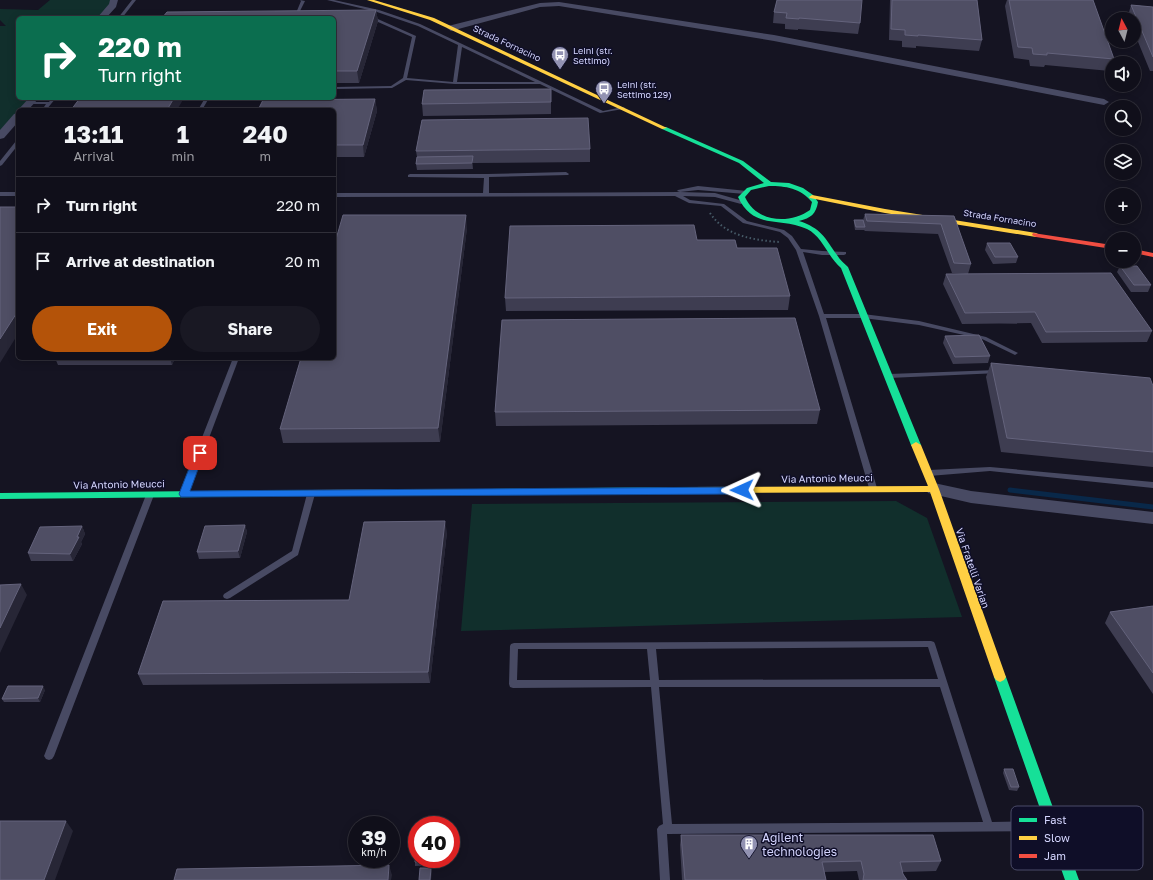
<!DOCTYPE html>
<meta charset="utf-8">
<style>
body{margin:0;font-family:"Golos Text",sans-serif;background:#191823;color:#f1f3f6;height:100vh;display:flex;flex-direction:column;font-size:15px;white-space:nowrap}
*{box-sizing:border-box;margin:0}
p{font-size:13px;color:#9c9ca2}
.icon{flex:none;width:22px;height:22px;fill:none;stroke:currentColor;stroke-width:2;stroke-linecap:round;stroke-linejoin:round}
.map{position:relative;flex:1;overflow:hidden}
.details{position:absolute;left:16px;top:108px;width:320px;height:252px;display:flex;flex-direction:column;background:#100f1a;border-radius:6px;box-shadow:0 2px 10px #0003,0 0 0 1px #302f39}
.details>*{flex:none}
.top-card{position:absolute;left:16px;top:16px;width:320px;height:84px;border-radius:6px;box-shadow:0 2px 10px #0003,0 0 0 1px #302f39;background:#0b6e4f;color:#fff;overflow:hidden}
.needle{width:26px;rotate:353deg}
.controls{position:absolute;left:1105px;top:12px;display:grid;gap:8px}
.controls a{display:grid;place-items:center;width:36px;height:36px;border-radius:50%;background:#100f1a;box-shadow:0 2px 10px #0003,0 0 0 1px #302f39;font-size:20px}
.speed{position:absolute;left:348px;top:816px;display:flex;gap:8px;font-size:20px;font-weight:700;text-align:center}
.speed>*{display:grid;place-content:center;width:52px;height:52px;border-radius:50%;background:#100f1a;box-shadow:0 2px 10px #0003,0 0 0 1px #302f39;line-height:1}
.speed small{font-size:10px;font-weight:400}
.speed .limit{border:6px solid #d22;background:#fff;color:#111}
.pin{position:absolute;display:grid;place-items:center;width:34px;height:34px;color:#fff;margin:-17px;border-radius:8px;box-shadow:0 2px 6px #0006}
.me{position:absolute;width:44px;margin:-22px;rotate:269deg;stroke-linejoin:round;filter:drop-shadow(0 0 3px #0008)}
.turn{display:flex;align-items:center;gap:14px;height:84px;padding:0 16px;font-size:18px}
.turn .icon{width:52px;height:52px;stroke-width:2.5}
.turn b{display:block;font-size:28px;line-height:34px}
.eta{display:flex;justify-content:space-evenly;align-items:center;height:68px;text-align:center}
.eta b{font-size:24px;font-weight:700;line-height:28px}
.button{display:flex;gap:8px;margin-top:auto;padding:8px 16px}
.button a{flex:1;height:46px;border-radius:24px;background:#b45309;color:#fff;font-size:16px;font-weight:700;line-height:46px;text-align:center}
.button a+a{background:#191823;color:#f1f3f6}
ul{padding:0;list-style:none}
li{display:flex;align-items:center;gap:12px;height:56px;padding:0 16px;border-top:1px solid #302f39}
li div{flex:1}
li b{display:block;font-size:15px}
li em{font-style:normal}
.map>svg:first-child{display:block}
</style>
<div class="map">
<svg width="1153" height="880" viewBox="0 0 1153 880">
<rect width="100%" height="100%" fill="#151422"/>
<path fill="#112f2c" d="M50,0H113L99,18H18V98H31L18,110V113L0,135V26H6L0,20V9L38,10Z
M896,501L927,518L962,617L461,631L472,504Z"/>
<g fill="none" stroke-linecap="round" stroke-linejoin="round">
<path stroke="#092849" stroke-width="5" d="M1010,490L1153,507"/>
<path stroke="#475b68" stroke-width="2" stroke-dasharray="1.5 2.5" stroke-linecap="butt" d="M710,213C725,236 753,240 779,242"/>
<path fill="#484a63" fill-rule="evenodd" d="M132,0H136L122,18H118Z
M300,0L305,1L297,17L294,18L301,1Z
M327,0H334L379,10L420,24L603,111L623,107L625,108L623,109L600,113L540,84H455L406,80L392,88L334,89V87L391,86L403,78L412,37L369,18V16H371L416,36L407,78L453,82L458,45L418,26L377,12ZM462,47L535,82H457Z
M52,98H56L46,110H42L46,104H30L28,103L30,102H49Z
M205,98H209L202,110H198Z
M16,141H18V145L2,165L0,166V161Z
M566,172L569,174L568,175L489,177V193L680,192L677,191L678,190L698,186L747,191L748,192L745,194L698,190L680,192L715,193L743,201L744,202L741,204L715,197L683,196L690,200L724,204L747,221L784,230L792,236L801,249L822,251L846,252V254L844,255H822L803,252L824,314H863L919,321L986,337L1018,353L1015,355L1013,354L982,339L919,325L863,318H826L877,488L873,491L869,488L819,316L796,250L788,238L780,232L743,223L721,206L689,203L675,196L334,197V193H483L484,178L408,177V175L410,174H487Z
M0,192H18V196H0Z
M233,358H239L188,494L187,496H181L180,494Z
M997,370L999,371L1000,372L999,373L889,378L886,376L889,374Z
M990,467L1153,482V488L990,471L929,476L925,473L929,470Z
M311,491L314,492L315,494L298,555L230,598L227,599L224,598L223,596L224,594L292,551L307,494L308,492Z
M150,492L153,493L154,495L54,756L52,759L49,760L46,759L44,756L146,495L147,493Z
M931,641L934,642L935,644L992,822L1046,821L1049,823L1051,826L1049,829L1046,831L667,834L670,880H660L657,829L659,826L663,824L651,687L513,688L510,687L509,684L510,646L511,644L514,643ZM928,647L938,679L659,680L656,649ZM518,649H647L650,680H517ZM659,687H940L983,822L672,824Z"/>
<path fill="#484a63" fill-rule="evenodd" d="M110,0H118L116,7L106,18H97L109,4Z
M559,2L774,35L1104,99L1109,102L1104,105L774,41L559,6L540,7L451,31L447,28L448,26L540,3Z
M29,98H39L28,110H18Z
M18,113V122L4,138L0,139V130L14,114Z
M934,483L971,491L1153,512V524L971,503L928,493L926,489L928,485Z"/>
<path fill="#16e098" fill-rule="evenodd" d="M662,127H666L743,161L771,182L789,183L803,188L813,195L818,202C816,214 811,218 799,221C821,228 825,238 837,255C840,260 844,263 848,267L921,445L919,447H913L911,445L841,268C827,256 823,237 807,229C780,216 754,231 738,197L747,188L764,183L739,163L662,129ZM769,186C786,186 800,188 812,202L810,210C789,225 756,222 745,197L751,190Z
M690,487L693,488L695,490L693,492L690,493L491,495L488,494L486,492L488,490L491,489Z
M310,490L313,491L315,493L313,495L310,496L0,499V493Z
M1000,672L1004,674L1006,677L1079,880H1065L994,677L996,674Z"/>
<path fill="#ffcf43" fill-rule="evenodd" d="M367,0H374L434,18L667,128L662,129L430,20Z
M812,195L885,209L1036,233L1040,235L1036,237L885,213L810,198L809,197Z
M916,442L921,445L939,489L1006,677L1004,680L1000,682L996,680L994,677L930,492L690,493L687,492L685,490L687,488L690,487L928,486L911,445Z
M491,489L494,490L496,492L494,494L491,495L310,496L307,495L305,493L307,491L310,490Z"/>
<path fill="#f24e42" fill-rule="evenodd" d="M1033,233L1112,245V249L1036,237L1032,235Z
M1134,249L1153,253V257L1134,253Z"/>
</g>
<path fill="#3e3d51" d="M777,0L860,23L858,34L798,29V30L785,29V24L773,23L774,12Z
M890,0H977L982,40L979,51L916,46V48L902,47V41L889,40Z
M1007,0H1093L1114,59L1113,63H1112V66L1110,71L1045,65L1044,67L1030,66L1029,60L1014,58L1005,6Z
M1131,5L1153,7V71H1150L1134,32V19H1129L1128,16Z
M376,10L378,21L359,83H334V18Z
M551,89V114L423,116L422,104Z
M375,99L377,111L364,157H334V110Z
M590,149V162L473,163V169L417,170L416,164L417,157L416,151Z
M865,214L954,216L971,264L968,274L952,273L938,234L865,231L864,230H855L854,223V220H863Z
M467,228L440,442L283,443L280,429Z
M697,240L737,248L790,296L788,310L506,311L505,298Z
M987,243L1018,257L1016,263L993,264L985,250Z
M1120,266L1151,285L1148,292H1131L1117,272Z
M946,274L1152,331L1147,342L1042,343L1031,323L962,324L943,284Z
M945,336L990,356L988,363L953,364L943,343Z
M55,358H175L172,365H58Z
M991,363L1153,386V467L1001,452L986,377Z
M820,410L817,424L496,426L495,412Z
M245,525L247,532L240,558L199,559L197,552Z
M82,526L85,534L81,542L82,544L73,561H31L28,553Z
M447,532L430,683L143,685L138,674L349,600Z
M1153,606V694L1105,623L1110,612Z
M45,690L40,702H4L2,699Z
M1004,769L1019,787L1017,791L1009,790L1003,773Z
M681,835L941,861L936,871L902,872L903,874L907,880H859L857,871L824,872L826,880H682L680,845Z
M434,859V865L415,866V862Z"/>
<path fill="#272636" d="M376,10L378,21L359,83L357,71Z
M174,98H184L177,110H167Z
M375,99L377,111L364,157L363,145Z
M473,156V169L472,163Z
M466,215L467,228L440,442L438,428Z
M18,311V334L0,363V339Z
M170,358H175L172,365Z
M445,521L447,532L430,683L428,672Z
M245,525L247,532L240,558L238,551Z
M82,526L85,534L81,542L82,544L73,561L70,554Z
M21,584L27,595L0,653V628Z
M43,686L45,690L40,702L38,698Z
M66,821L73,831L55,880H44Z
M389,865L392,875L391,880H388Z
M431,868L432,872L431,880H430Z"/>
<path fill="#4f4e64" stroke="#64637c" d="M777,0H862L860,23L799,18V19L786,18L787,13L774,12Z
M892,0H977L982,40L918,35V36L905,35V30L891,29Z
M1009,0H1093L1114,59L1047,53V55L1033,54L1032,48L1018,47Z
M1131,5L1153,7V57Z
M376,10L357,71H334V18H162L167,12Z
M551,89V102L422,104L424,90Z
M80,98H174L167,110H71Z
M375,99L363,145H334V110H258L263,100Z
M588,118L590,149L416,151L422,120Z
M473,156L472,163L416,164L417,157Z
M0,207H18V311L0,339Z
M865,214L954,216L971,264L954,263L941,224L867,221Z
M343,215H466L438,428L280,429L301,358H334V246Z
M854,220H863L865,227H856Z
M694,225L697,240H735L737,248H777L790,296L505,298L510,226Z
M987,243H1010L1018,257H995Z
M1120,266H1137L1151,285H1134Z
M1111,273L1152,331L1046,332L1035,312L965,313L946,274Z
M795,318L820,410L495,412L502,320Z
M979,335L990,356L955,357L945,336Z
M991,363L1150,378L1153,386V452L1007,438Z
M445,521L428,672L138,674L163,601L349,600L364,522Z
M245,525L238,551L197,552L205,526Z
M82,526L77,537H79L70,554L28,553L40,527Z
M21,584L0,628V585Z
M1153,606V673L1110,612Z
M8,686H43L38,698L2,699Z
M1004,769H1013L1019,787H1011Z
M0,821H66L44,880H0Z
M681,835H933L941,861L900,862L903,874L907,880H863L864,874L861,861L822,862L826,880H685Z
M416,847H417V859H433V862H415Z
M389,865L388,880H174L177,869Z
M420,868H431L430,880H419Z"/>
<path fill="#1a73e8" stroke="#114b97" d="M200,450L204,453L190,491L742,487L747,490L742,494L181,497L179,494L195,453Z"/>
<defs>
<symbol id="bus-pin" viewBox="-11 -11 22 30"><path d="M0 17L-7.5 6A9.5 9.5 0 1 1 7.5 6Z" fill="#9292b2" stroke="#0f0e28"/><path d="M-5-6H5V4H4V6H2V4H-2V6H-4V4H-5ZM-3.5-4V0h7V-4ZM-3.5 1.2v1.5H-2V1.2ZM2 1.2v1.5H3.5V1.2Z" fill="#fff"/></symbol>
<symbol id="building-pin" viewBox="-11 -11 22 30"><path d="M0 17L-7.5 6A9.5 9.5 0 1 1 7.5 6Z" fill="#9292b2" stroke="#0f0e28"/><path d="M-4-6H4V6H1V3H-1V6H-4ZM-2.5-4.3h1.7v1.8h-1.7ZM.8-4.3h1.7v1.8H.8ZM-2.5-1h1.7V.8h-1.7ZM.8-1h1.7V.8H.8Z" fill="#fff"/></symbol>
</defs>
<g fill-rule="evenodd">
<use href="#bus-pin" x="550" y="45" width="20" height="27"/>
<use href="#bus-pin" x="594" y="79" width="20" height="27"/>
<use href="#building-pin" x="739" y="834" width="20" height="27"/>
</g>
<g text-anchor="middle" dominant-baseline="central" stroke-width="3" stroke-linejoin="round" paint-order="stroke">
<g font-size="9" fill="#d5d6ff" stroke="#0f0e28">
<text transform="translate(507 43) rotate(25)">Strada Fornacino</text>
<text transform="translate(1000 218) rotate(9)">Strada Fornacino</text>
</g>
<g font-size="9" fill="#d5d6ff" stroke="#0f0e28" text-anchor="start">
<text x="573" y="50">Leini (str.<tspan x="573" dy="10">Settimo)</tspan></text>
<text x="617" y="84">Leini (str.<tspan x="617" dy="10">Settimo 129)</tspan></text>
</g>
<g font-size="10" fill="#d5d6ff" stroke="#0f0e28">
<text transform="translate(827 478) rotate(-1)">Via Antonio Meucci</text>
<text transform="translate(119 484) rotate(-1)">Via Antonio Meucci</text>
<text transform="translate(973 568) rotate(71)">Via Fratelli Varian</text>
</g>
<g font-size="12" fill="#d5d6ff" stroke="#0f0e28" text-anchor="start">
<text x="762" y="837">Agilent<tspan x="762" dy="14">technologies</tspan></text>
</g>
</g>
<rect x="1011" y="806" width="132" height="64" rx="6" fill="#0f0e28" stroke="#4a4a68" stroke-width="1"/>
<rect x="1019" y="818" width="18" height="4" fill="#16e098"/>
<rect x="1019" y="836" width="18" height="4" fill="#ffcf43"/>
<rect x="1019" y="854" width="18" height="4" fill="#f24e42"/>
<g font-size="11" fill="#d5d6ff">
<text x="1044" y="824">Fast</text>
<text x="1044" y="842">Slow</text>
<text x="1044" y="860">Jam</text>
</g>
</svg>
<div class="controls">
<a><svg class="needle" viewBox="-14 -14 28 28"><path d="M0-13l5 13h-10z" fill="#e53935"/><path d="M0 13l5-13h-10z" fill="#9c9ca2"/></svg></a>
<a><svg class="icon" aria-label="sound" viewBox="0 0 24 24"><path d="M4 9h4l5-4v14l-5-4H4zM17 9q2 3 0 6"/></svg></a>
<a><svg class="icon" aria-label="search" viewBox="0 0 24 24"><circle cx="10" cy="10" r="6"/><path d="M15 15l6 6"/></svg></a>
<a><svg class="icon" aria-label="layers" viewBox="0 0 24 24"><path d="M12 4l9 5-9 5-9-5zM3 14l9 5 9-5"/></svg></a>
<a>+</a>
<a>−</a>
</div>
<div class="speed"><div>39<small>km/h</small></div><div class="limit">40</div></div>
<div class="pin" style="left:200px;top:453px;background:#d93025"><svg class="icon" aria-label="arrive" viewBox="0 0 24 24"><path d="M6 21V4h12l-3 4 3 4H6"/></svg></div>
<svg class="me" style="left:742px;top:490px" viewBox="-20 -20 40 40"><path d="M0-17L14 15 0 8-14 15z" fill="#1a73e8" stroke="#fff" stroke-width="4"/></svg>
<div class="top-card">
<div class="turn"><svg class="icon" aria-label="right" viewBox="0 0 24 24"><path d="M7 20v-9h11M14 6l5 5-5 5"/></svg><div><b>220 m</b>Turn right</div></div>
</div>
<section class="details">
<div class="eta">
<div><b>13:11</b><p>Arrival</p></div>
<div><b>1</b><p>min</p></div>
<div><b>240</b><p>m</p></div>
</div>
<ul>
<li><svg class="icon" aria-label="right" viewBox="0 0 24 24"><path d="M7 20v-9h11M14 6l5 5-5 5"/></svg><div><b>Turn right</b></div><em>220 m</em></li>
<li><svg class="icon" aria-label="arrive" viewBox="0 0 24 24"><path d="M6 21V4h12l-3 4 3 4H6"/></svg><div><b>Arrive at destination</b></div><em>20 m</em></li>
</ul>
<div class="button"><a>Exit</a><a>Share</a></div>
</section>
</div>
